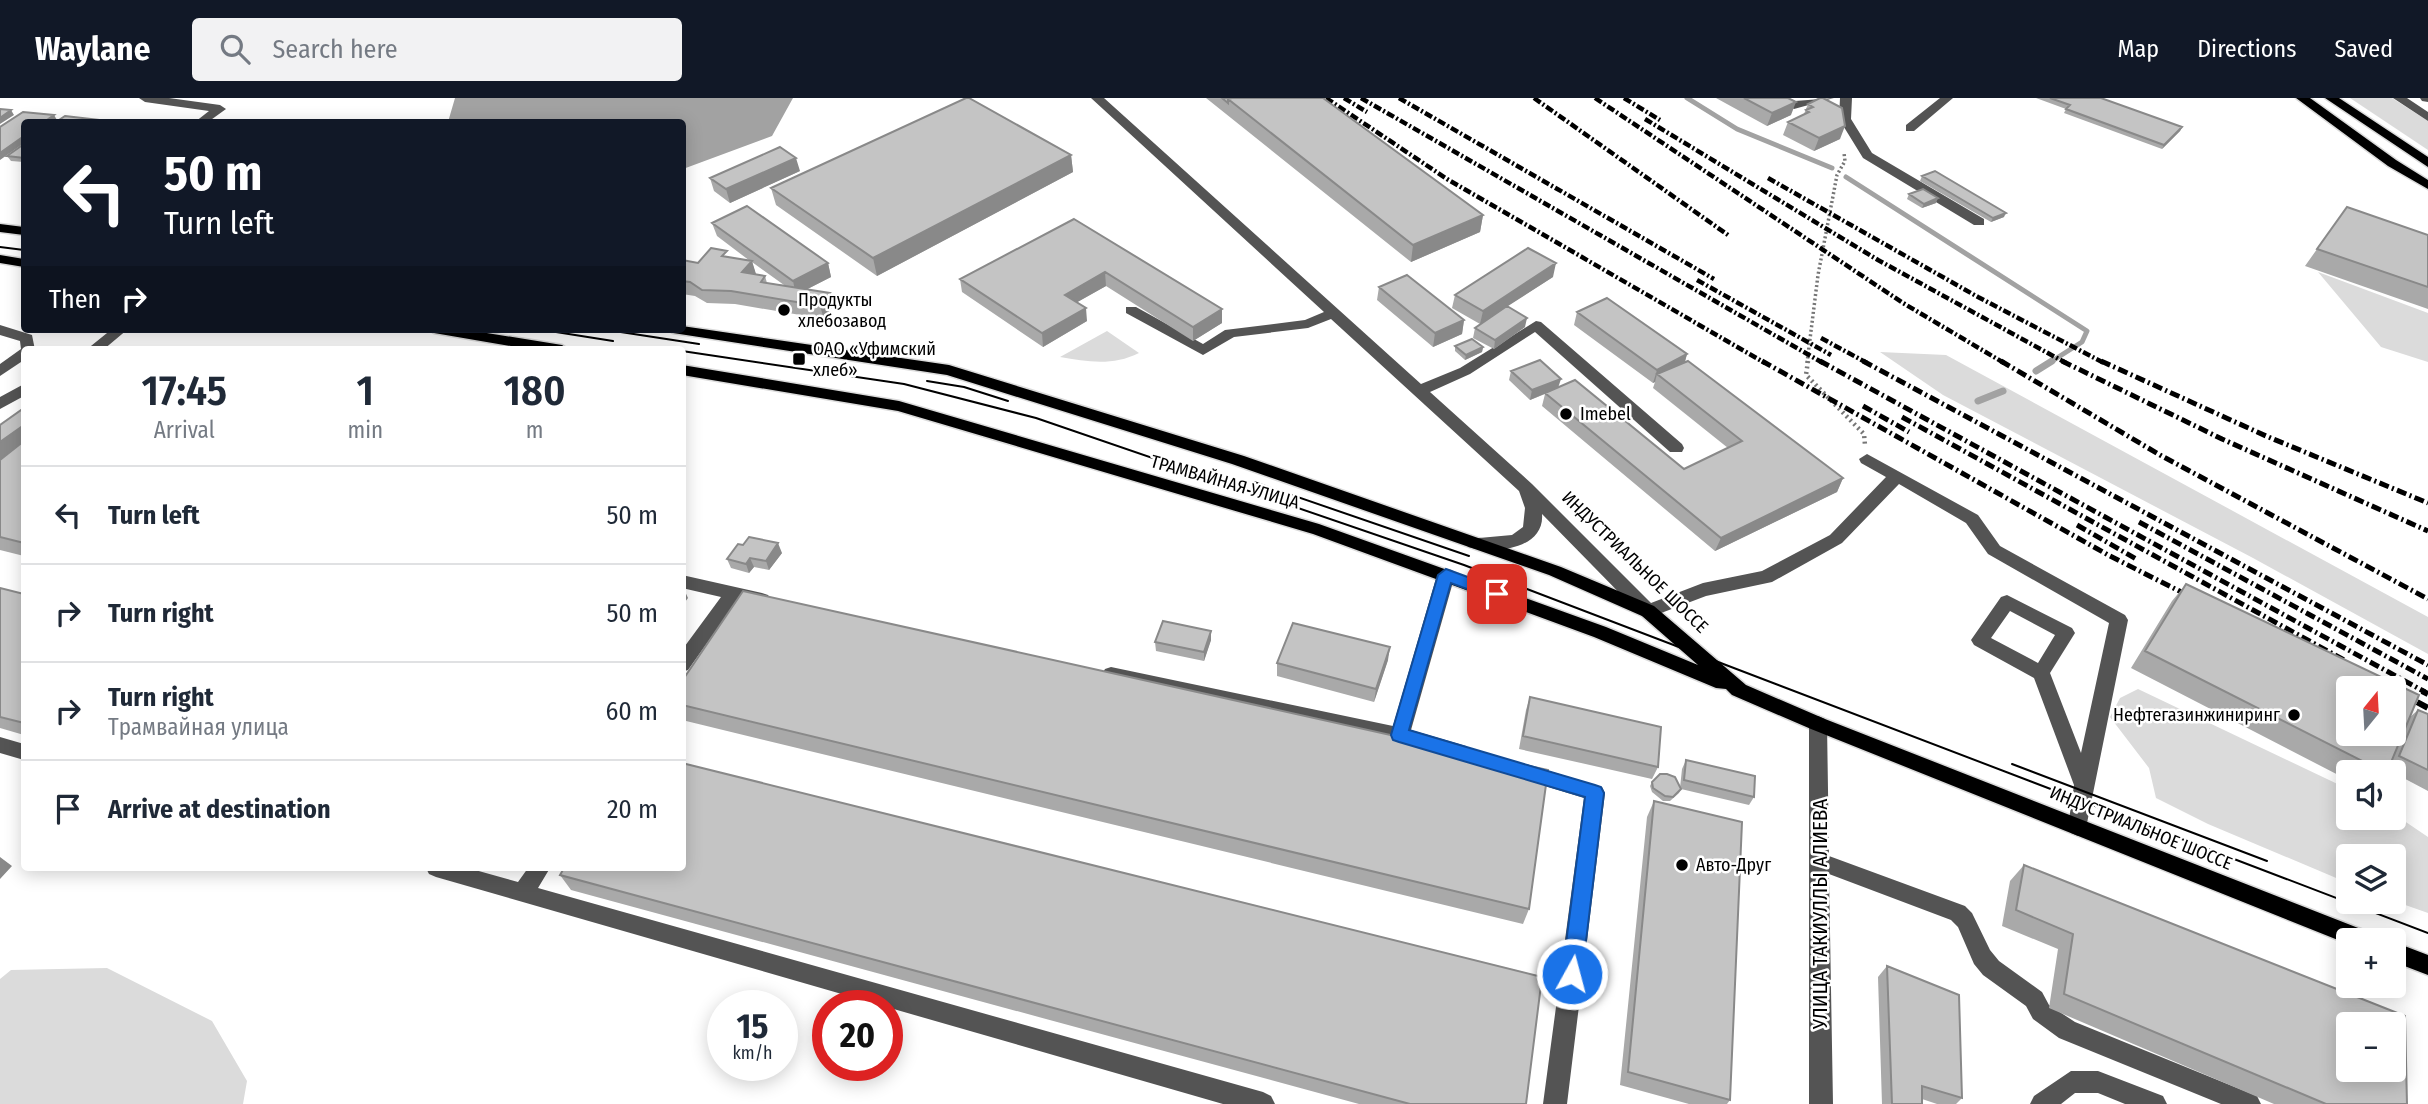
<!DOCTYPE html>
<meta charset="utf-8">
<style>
body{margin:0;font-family:"Fira Sans Condensed",sans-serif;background:#f2f2f3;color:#1f2937;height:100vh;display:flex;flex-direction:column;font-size:26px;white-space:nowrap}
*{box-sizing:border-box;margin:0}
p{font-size:23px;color:#747a83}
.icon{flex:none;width:38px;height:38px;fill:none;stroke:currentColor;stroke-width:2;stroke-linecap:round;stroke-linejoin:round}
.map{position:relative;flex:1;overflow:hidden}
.details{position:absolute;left:21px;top:248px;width:665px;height:525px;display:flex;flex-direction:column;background:#fff;border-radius:7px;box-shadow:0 4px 18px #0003}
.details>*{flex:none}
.banner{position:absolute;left:21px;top:21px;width:665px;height:214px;border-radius:7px;box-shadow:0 4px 18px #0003;background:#111827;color:#fff;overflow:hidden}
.needle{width:46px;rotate:18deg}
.fabs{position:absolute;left:2336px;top:578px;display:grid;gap:14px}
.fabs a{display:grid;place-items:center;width:70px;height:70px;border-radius:7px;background:#fff;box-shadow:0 4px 18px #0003;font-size:35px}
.speed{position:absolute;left:707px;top:892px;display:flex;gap:14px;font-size:35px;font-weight:700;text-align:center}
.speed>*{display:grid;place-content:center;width:91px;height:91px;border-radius:50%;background:#fff;box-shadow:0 4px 18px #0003;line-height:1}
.speed small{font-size:18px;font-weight:400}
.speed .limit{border:10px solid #d22;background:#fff;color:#111}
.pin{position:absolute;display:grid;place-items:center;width:60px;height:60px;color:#fff;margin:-30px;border-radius:14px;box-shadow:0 4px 10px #0006}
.me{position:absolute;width:77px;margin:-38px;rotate:7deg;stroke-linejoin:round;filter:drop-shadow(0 0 5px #0008)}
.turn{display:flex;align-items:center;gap:24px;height:147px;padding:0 28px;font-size:32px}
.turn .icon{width:91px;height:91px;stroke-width:2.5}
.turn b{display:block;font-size:49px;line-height:60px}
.then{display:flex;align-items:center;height:66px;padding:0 28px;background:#0003;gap:14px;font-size:26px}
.eta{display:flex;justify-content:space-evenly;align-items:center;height:119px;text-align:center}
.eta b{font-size:42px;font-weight:600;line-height:49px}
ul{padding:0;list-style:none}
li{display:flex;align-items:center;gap:21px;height:98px;padding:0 28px;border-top:2px solid #e0e1e3}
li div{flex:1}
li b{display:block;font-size:26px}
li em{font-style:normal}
header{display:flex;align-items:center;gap:42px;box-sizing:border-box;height:98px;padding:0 35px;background:#111827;color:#fff}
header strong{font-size:33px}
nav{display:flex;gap:38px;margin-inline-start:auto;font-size:24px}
.search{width:490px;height:63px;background:#f2f2f3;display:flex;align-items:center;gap:18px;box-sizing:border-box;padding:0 24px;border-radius:7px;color:#747a83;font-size:26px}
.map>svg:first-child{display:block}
</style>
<header>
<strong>Waylane</strong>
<div class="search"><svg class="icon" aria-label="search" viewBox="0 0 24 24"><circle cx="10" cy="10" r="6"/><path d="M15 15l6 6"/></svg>Search here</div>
<nav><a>Map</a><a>Directions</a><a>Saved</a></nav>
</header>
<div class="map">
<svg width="2428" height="1006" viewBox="0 0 2428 1006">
<rect width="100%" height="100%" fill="#fff"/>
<path fill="#dbdbdb" d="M2350,0H2392L2428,23V52Z
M2318,174L2428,215V264L2381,249Z
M1107,233L1139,255C1113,268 1088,264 1060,259Z
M1880,254L1946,257L2428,519V556L2253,460L1943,297Z
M2138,591L2348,691V719H2394V716L2428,739V815L2394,803V758H2348V785L2208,726L2156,700L2149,670L2110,619L2120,600Z
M107,870L212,923L247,983L243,1006H0V881L11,872Z"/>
<path fill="#a2a2a2" d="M455,0H793L772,38L683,71L682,24H448Z"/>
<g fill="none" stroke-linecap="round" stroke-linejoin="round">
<path stroke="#a2a2a2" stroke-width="5" d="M1687,0L1737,31L1832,70
M1846,79L2087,233L2082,244L2049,265"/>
<path stroke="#a2a2a2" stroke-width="7" d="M2036,273L2052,263
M1978,303L2003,293"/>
<defs>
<path id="major" d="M2296,0H2310L2396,62L2428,82V91L2388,68Z
M2325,0H2339L2428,59V69Z
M0,126L24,129V137L0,134Z
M0,157L24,161V169L0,165Z
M682,228L949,267L1244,358L1561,469L1654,508L1746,587L1825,621L2371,835L2374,842H2348V846L1811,631L1732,597L1726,591L1716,590L1594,539L1313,436L898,313L682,277V267L899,303L1319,426L1606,529L1698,567L1642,518L1549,477L1232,366L947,277L673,235L666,231H682Z
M427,231H462L562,247L569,252H534L434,235Z
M2394,844L2428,857V877L2394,864Z"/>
</defs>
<use href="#major" stroke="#dbdbdb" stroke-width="3"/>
<path stroke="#767676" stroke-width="3.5" stroke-dasharray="2 2.5" stroke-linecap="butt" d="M1807,265L1818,177L1837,77L1845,63L1844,55"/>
<path stroke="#767676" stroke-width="4.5" stroke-dasharray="2 3.5" stroke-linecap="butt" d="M1808,263L1806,277L1864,336L1865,347"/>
<path fill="#545454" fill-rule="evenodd" d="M139,0H169L220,7L226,11L208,24H195L209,13L145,4Z
M1091,0H1104L1421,286L1460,270L1536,223L1541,224L1682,346L1684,350L1682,354H1670L1535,234L1470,276L1430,294L1532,386L1651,505L1703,485L1762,473L1830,437L1886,379L1861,365L1859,361L1867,356L1978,417L2000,448L2125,517L2128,522L2085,735L2078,738L2071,735L2068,729L2074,687L2034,580L1974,547L1971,542L2001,499L2007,497L2072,530L2075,535L2050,575L2081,655L2109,525L1988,456L1966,425L1899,386L1842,445L1772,484L1706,498L1648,520L1642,518L1542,416C1545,451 1494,457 1468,449L1466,445L1468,441L1512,437L1523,429L1525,410L1519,393L1331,221L1308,230L1234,239L1203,257L1126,215V209H1136L1203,246L1225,232L1305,222L1324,214ZM2010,513L2055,537L2038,565L1991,540Z
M1774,0H1789L1795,3L1834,0L1794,11Z
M1840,0H1852L1851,21L1872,55L1984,121V127H1974L1863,60L1839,21Z
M1940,0H1953L1914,33H1906V27Z
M2393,0H2407L2428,14V23Z
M2420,0H2428V4L2422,3Z
M0,227L32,237L35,252H24V262L0,278V266L21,251L20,243L0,237Z
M112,231H128L103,252H86Z
M24,286V298L0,311V299Z
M1446,471L1452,472L1455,477L1411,632L1466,648L1469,654L1466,660L1459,662L1400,645L1111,583L1105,581L1102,576L1105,571L1111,569L1393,628L1437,477L1440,472Z
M682,477L762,495L768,497L771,502L768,507L762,509L737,503L688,572L682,574V552L721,499L682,490Z
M1818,618L1825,621L1827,626L1829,758L1965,808L1972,815L1990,852L1999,863L2042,894L2049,907L2075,924L2257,998L2261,1006H2221L2059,940L2033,921L2026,908L1983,877L1974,866L1958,829L1951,822L1829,776L1833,1006H1809V626L1811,621Z
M0,639L24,646V662L0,655Z
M1526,666L1602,689L1605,695L1567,1006H1543L1584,700L1519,680L1516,674L1519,668Z
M426,770H468L518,784L528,770H550L538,790L1263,994L1271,998L1275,1006H1223L436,779L429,776Z
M2071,973H2098L2163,998L2167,1006H2125L2098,995H2075L2061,1006H2030L2034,998Z"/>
<use href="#major" fill="#000" fill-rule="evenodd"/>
<path stroke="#000" stroke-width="2" d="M0,149L24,152
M537,231L613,243
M601,231L699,246
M682,253L904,286L1036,320L1464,467L2428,835
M927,283L964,289L1008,303
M1254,384L1469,458
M2012,666L2267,763"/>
<path stroke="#000" stroke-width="4.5" stroke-dasharray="8 2.5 2 2.5" stroke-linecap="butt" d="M1326,0L1447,81L1765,265
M1344,0L1367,14
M1361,0L1823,265
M1399,0L1714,181
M1534,0L1728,137
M1595,0L1903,205L2004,265
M1624,0L1660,22
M1645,21L1878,162L2066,265
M1768,80L1978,199L2104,265
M1697,182L1831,257
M1821,240L1867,265"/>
<path stroke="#000" stroke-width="5" stroke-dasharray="10 3.5 2 3.5" stroke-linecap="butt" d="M1762,263L2110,458L2197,502
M1820,263L2425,594
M1863,263L2428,567
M2001,263L2160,357L2428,501
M2062,263L2222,341L2428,433
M2101,263L2266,338L2428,405
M1863,308L1909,334
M1902,319L2344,562
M2139,424L2428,581
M2077,427L2138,462
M2394,591L2400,594"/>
<path stroke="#000" stroke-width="6" stroke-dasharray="12 4.5 2 4.5" stroke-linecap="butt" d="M2397,593L2428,610
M2422,593L2428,596"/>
</g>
<path fill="#a9a9a9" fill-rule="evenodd" d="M1206,0H1323L1483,117L1480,134L1411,164Z
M1716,0H1788L1791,17L1767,28Z
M2036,0H2101L2182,29L2180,33L2162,51L2064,15L2066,11Z
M1808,6L1842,10L1840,41L1814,53L1783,37L1788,24L1804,16Z
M24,46V64L11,63L7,58Z
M1071,57L1073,74L877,178L776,107L771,90Z
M800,73L730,105L714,93L710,80Z
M1922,78L2004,119L1991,124L1920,83Z
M1909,96L1936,105L1922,110L1907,101Z
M2347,109L2428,137V211L2305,168Z
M1074,121L1222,211V225L1193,243L1106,188L1077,204L1087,223L1043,249L962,194L960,181Z
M712,125L828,165L831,179L807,191L833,208L824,221L735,206L707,205L695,198L682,196V162L698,165L729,159L750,163L717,138ZM752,164L784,187L767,185L765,178L756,177Z
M1553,179L1507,208L1525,229L1494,251L1473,240L1475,230L1480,226L1452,210L1455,197Z
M1379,189L1464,222L1462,236L1433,249L1377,202Z
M1577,214L1687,256L1685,264L1843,380L1837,394L1715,453L1542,308L1545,296L1530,302L1509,282L1511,273L1559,289L1684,371L1728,350L1653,290L1655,284L1653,285L1574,227Z
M1455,248L1483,249L1482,254L1465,262L1455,253Z
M24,310V458L0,452V327Z
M743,447L782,455L769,472L754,469L749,475L731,470L727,461Z
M2186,486L2410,619L2418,612L2428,616V693L2394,675V674L2388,672L2387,674H2348V682L2131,570L2172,503Z
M0,490L24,496V637L0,630Z
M1211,533V542L1204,563L1156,553L1155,544Z
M1388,562L1374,604L1277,578V565Z
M682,583L1529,811L1523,826L682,622Z
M1530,599L1658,669L1652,681L1519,651L1526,612Z
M1686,662L1754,699L1749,707L1681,691L1679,695L1670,703H1663L1652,694L1650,688L1652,684L1680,690L1682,671Z
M1654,703L1730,1002L1727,1006H1689L1620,987L1647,719Z
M2024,767L2407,1006H2274L2049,910L2058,851L2002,828L2010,783Z
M560,777L1526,1006H1359L571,792Z
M1887,868L1962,1000L1956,1006H1937L1922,1001V1006H1882L1878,879Z"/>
<path fill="#898989" d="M1796,4L1791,17L1767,28L1772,15Z
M11,12L14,17L0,26V20Z
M54,17L57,22L53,24H44Z
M1845,28L1840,41L1814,53L1819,40Z
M2182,29L2180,33L2162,51L2164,47Z
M24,38V45L0,62V55Z
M1071,57L1073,74L877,178L873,160Z
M796,60L800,73L730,105L726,91Z
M1938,100L1936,105L1922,110L1924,106Z
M2006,115L2004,119L1991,124L1993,120Z
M1483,117L1480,134L1411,164L1413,147Z
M752,163L756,176L742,174Z
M828,165L831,179L796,197L793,183Z
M1556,165L1553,179L1480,226L1483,213Z
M1105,174L1106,188L1067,210L1065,197Z
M830,195L833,208L824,221L820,208Z
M1086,210L1087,223L1043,249L1042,235Z
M1222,211V225L1193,243V229Z
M1527,220L1525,229L1494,251L1495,242Z
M1464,222L1462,236L1433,249L1435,235Z
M1483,249L1482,254L1465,262L1466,257Z
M1687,256L1683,270L1657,276L1655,284L1653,285L1657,272Z
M1561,281L1558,290L1530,302L1532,292Z
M24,327V349L0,362V344Z
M1843,380L1837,394L1715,453L1721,440Z
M778,445L782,455L769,472L766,463Z
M750,460L754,469L749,475L746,466Z
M682,487L688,500L682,508Z
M1211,533V542L1204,563V554Z
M1390,549L1388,562L1374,604L1376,591Z
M0,759L12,768L0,781Z"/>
<path fill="#c4c4c4" stroke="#898989" stroke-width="2" fill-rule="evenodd" d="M966,0H969L1071,57L873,160L771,90Z
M1222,0H1232L1228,1V5Z
M1232,0H1323L1483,117L1413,147L1228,1Z
M1744,0H1788L1796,4L1772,15Z
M1820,0H1823L1842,10L1845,28L1819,40L1788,24L1809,14L1806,12L1813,9L1808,6Z
M2050,0H2101L2182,29L2164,47L2066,11L2070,7Z
M0,11L11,12L0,20Z
M23,14L54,17L44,24H24V38L0,55V29Z
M65,18L99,22L96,24H56Z
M24,46V60L7,58Z
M780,49L796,60L726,91L710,80Z
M1935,73L2006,115L1993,120L1922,78Z
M1923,91L1938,100L1924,106L1909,96Z
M747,108L828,165L793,183L712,125Z
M2347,109L2428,137V189L2317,151Z
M1074,121L1222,211L1193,229L1105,174L1065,197L1086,210L1042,235L960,181Z
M711,150L727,153L722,158L752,163L742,174L765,178L761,184L830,195L820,208L731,193L702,192L690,184L682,183V162L698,165Z
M1528,150L1556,165L1483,213L1455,197Z
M1407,177L1464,222L1435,235L1379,189Z
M1607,200L1687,256L1657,272L1577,214Z
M1507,208L1527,220L1495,242L1475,230Z
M1472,241L1483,249L1466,257L1455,248Z
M1540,262L1561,281L1532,292L1511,273Z
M1688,263L1843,380L1721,440L1545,295L1575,282L1684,371L1742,343L1657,276Z
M24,310V327L0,344V327Z
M24,343V445L0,439V362Z
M749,439L778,445L766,463L750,460L746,466L727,461L738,446L743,447Z
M2186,486L2419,597L2387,674H2384L2145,553ZM2348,590H2394V635H2348Z
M0,490L24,496V625L0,619Z
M743,493L1548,672L1529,811L682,607V583Z
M1163,523L1211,533L1204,554L1155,544Z
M1293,525L1390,549L1376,591L1277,565Z
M1530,599L1661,629L1658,669L1523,638Z
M2418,612L2428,616V672L2399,658Z
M1686,662L1755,678L1754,699L1684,682Z
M682,665L1542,879L1526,1006H1410L560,777L564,770H682Z
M1660,676H1667L1675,679L1681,691L1673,699L1665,698L1653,690L1652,684Z
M1654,703L1742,724L1730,1002L1628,974Z
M2024,767L2405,918L2407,1006H2326L2064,896L2073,836L2016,812ZM2348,926H2394V971H2348Z
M1887,868L1959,897L1962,1000L1922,988V1006H1892Z"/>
<path fill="#1a73e8" stroke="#114b97" stroke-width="2" d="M1446,471L1503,492L1505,496L1497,502L1451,485L1409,632L1595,687L1601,689L1604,695L1582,876L1579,883L1572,886L1565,883L1562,876L1585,699L1399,644L1393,642L1391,637L1438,477Z"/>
<g fill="#000" stroke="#fff" stroke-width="2.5">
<circle cx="784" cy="212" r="7"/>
<rect x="792" y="254" width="14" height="14" rx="3.5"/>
<circle cx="1566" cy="316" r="7"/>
<circle cx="2294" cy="617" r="7"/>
<circle cx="1682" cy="767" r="7"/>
</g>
<g text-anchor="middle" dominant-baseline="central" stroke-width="5" stroke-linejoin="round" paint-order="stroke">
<g font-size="18" fill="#000" stroke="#fff" text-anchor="start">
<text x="798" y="202">Продукты<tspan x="798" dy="21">хлебозавод</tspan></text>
<text x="813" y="251">ОАО «Уфимский<tspan x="813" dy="21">хлеб»</tspan></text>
<text x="1580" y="316">Imebel</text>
<text x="2280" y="617" text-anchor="end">Нефтегазинжиниринг</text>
<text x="1696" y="767">Авто-Друг</text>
</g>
<g font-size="18" fill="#000" stroke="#fff">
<text transform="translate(1225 384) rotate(16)">ТРАМВАЙНАЯ УЛИЦА</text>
<text transform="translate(1635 464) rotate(44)">ИНДУСТРИАЛЬНОЕ ШОССЕ</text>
<text transform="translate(2141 730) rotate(22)">ИНДУСТРИАЛЬНОЕ ШОССЕ</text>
</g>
<g font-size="21" fill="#000" stroke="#fff">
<text transform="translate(1820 816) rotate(-90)">УЛИЦА ТАКИУЛЛЫ АЛИЕВА</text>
</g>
</g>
</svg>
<div class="fabs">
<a><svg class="needle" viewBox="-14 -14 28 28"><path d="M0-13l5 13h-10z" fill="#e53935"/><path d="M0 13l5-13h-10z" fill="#747a83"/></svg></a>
<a><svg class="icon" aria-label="sound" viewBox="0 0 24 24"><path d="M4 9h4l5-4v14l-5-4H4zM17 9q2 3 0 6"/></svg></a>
<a><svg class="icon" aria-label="layers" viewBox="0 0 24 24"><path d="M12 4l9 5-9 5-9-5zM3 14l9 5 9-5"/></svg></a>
<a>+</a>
<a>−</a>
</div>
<div class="speed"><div>15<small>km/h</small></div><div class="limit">20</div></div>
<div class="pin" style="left:1497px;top:496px;background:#d93025"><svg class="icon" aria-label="arrive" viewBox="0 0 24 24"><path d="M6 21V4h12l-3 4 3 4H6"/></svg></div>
<svg class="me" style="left:1572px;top:876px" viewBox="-20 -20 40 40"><circle r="17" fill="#1a73e8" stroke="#fff" stroke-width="3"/><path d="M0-11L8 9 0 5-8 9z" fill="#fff"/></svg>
<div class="banner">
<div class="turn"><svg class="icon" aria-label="left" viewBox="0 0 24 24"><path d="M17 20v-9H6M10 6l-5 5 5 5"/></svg><div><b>50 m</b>Turn left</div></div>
<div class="then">Then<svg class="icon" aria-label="right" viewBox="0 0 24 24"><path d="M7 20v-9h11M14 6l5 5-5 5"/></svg></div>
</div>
<section class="details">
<div class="eta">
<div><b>17:45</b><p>Arrival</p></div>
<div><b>1</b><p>min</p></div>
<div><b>180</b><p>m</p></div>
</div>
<ul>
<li><svg class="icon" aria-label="left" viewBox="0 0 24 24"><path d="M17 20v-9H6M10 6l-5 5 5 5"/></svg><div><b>Turn left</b></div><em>50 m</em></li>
<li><svg class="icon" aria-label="right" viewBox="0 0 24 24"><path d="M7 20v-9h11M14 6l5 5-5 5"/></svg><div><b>Turn right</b></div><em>50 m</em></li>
<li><svg class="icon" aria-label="right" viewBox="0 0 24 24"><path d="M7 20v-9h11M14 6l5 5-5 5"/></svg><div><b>Turn right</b><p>Трамвайная улица</p></div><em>60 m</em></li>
<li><svg class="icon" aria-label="arrive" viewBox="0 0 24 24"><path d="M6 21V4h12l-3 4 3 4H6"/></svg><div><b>Arrive at destination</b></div><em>20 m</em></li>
</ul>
</section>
</div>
